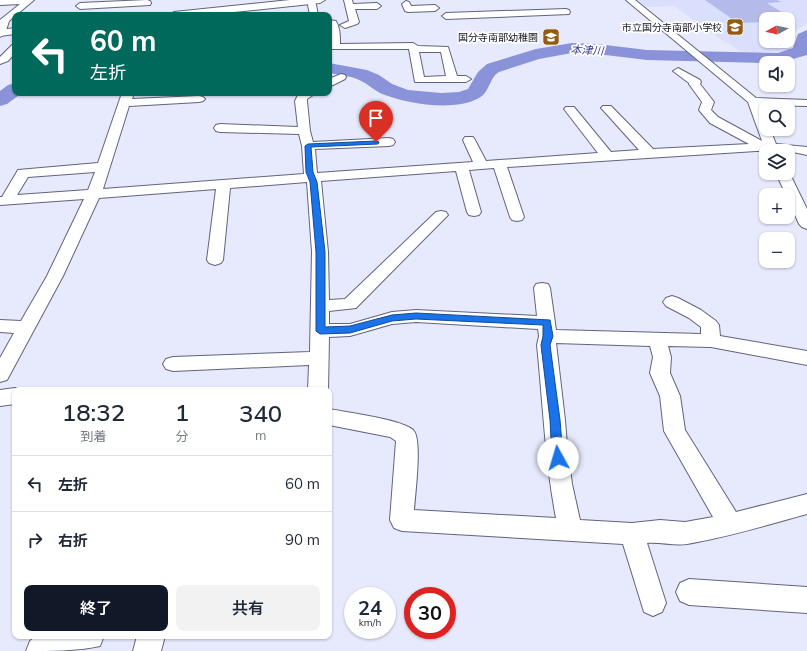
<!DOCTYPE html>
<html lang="ja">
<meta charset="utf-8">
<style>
body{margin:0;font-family:Mulish,"Noto Sans JP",sans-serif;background:#f2f2f3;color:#1f2937;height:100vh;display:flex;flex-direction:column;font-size:15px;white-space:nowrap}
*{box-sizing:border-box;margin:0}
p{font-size:13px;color:#747a83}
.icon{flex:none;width:22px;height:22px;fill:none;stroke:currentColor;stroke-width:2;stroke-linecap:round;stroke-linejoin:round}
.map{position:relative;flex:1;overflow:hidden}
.drawer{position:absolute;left:12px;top:387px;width:320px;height:252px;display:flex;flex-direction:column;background:#fff;border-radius:8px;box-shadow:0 1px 3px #0004}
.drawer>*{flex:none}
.top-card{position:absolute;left:12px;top:12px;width:320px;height:84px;border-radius:8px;box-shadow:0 1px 3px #0004;background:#00695c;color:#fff;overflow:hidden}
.needle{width:26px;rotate:262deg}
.tools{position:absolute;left:759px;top:12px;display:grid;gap:8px}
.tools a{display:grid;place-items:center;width:36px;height:36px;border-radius:8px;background:#fff;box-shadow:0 1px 3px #0004;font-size:20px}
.speed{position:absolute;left:344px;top:587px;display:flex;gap:8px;font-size:20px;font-weight:700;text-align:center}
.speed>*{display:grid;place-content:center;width:52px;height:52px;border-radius:50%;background:#fff;box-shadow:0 1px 3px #0004;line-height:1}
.speed small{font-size:10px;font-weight:400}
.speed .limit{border:6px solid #d22;background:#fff;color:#111}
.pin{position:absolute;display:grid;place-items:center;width:34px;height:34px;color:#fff;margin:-41px -17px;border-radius:50% 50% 50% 0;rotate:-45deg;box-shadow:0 0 4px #0007}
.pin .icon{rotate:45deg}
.me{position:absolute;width:44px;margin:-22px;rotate:354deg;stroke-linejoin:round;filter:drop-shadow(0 0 3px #0008)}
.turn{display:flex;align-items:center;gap:14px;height:84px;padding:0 12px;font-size:18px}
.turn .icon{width:52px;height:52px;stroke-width:2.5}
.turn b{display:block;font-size:28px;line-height:34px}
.eta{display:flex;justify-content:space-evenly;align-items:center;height:68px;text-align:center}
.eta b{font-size:24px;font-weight:600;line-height:28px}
.cta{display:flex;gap:8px;margin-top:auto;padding:8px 12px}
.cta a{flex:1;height:46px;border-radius:8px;background:#111827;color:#fff;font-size:16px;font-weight:600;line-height:46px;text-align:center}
.cta a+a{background:#f2f2f3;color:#1f2937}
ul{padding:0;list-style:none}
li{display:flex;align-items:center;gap:12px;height:56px;padding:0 12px;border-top:1px solid #e0e1e3}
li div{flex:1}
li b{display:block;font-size:15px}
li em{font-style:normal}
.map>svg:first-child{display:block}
</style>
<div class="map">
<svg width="807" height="651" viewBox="0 0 807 651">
<rect width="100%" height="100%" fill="#e7eafc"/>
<path fill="#d9dffc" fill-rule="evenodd" d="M637,0H807V24L798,29L793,34V42L790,50L762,55L744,54L728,43H726L674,6L647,7ZM766,19H788V41H766Z"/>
<path fill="#b4bbeb" d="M705,0H777L782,2L767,3L793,19L788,22V19H766V22L738,23Z"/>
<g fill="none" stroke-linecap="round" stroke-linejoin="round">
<path fill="#8a93d9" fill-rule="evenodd" d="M807,30V55L779,63H768L647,60L597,54L572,53L539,59L499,72C489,78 490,92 479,98C454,112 406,104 380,93C374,90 370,86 365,83C354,76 341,75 329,73V63L367,70L379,75L392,84L408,90L441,93L459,92L468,89L478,72L487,64L536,49L572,43L597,44L647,50L778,53L793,48L798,34Z
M15,83V93H22L7,104L0,106V91L8,85Z"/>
<defs>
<path id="minor" d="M0,0H34L9,21L5,34L0,37V20L20,4L0,5Z
M147,0L150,1L151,3L150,5L80,9L76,6L80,3Z
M307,0H315L318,15H310Z
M344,0H352L353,4L377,3L381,6L377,9H355L359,22L357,24L345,28L340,25L349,21Z
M626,0H635L756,98L807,100V106L760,105L766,121V129H770L776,144L807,147V155L788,151H756L507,167L524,217L522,220L517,221L512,220L510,217L494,168L469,170L481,212L479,215L474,216L469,215L467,212L456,171L321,181L328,252L329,300L345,299L436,212L441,211L446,212L448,215L356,308L329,311V324H350L392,312L416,310L537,316L534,288L536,284L542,283L548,284L550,288L556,330L701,334V327L689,318L666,306L663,302L666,298L672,296L678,298L701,310L716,321L719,325L720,336L807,351V365L711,347L668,346L671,357L670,373L680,396L685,430L736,512L807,494V514C767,525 728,537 687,544C675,546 660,542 647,543L666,603L662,612L653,616L644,612L623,544L402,531L394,528L390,520L396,441L390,437L329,425V409C345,412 406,420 414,431C422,441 415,495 414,510L556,518C545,461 543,403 537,345L539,336L538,329L416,322L392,324L350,336L329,337L328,390H308L309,365L173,371L166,369L163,364L166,359L173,357L310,352L312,252L307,182L230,188L223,260L221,263L215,265L209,263L207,260L216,189L99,198L63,276L7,380L0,382V358L14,333L0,332V320L21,321L47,276L84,199L0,205V197H2L18,170L98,163L122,93H134L132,99L199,96L203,97L205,99L203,101L199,102L129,106L103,189L304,174L302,146L299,134L220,132L216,131L214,128L216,125L220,124L298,127L295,101L298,95L301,93H316L307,99V101L310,131L313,142L389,138L393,139L395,142L393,145L389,146L315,149L317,173L473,162L463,140L465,137H473L475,140L486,161L598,153L564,109L566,107H574L611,152L639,150L603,110L601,108L603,106H611L653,149L749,144L710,123L699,110L702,102L689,84V83L673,71L678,68L700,80L701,82L700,84L714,102L711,110L718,117L762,141L748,102ZM95,172L88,190L17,195L28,177ZM556,343L650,346L653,357L650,373L660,396L664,431L713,517L685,522L660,520L632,523L580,520L572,484L567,445L565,420Z
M406,1L409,2L411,6L435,5L439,8L435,11L408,12L405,11L402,4Z
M566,9L569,10L570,12L569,14L446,19L442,16L446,13Z
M329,20L336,21C340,28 340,36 340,44L413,43L418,46L448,47L457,76H466L471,79L466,82H415L409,49H332L330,47ZM419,52H441L446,76L424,77Z
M15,44V53L8,61L0,64V57L12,45Z
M341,74L345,75L346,77L345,79L329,87V79Z
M788,170L807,209V229L802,227L799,224L788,199V195H786L776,173H788Z
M15,388L20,390H15V404L0,406V390Z
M689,579L807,587V613L689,605L680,601L676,592L680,583Z
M36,636H104L100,646C77,651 50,651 26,651L30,641Z
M137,636H165L161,651H133Z"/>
<path id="major" d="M290,0H325L320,3L205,15H169L174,12Z
M15,28V34L0,36V30Z"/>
</defs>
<use href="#minor" stroke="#60647d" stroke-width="2"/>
<use href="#major" stroke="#60647d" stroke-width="2"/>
<use href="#minor" fill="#fff" fill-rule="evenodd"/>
<use href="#major" fill="#fff" fill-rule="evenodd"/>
</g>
<path fill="#1a73e8" stroke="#114b97" d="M376,141L379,142L378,144L311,147L313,172L317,182L325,252V327L350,326L392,315L416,313L550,320L553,336L550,345L560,420L563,458L562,461L558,462L554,461L552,458L550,420L541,345L543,336V325L416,319L392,321L350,333L320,334L316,331V252L310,182L306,172L305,146L308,144Z"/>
<defs>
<symbol id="school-square" viewBox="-11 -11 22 22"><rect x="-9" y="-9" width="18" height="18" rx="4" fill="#915b11" stroke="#fff"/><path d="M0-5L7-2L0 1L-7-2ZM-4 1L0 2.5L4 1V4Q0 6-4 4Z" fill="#fff"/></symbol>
</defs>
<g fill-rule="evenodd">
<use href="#school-square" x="725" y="17" width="20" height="20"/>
<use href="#school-square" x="541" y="27" width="20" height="20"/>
</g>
<g text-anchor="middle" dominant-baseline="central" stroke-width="3.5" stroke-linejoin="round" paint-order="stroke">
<g font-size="10" fill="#11131d" stroke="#fff" text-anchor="end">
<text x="722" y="27">市立国分寺南部小学校</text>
<text x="538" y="37">国分寺南部幼稚園</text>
</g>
<g font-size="11" font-style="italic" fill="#393b8d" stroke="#fff">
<text transform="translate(587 50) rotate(3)">本津川</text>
</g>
</g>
</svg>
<div class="tools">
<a><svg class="needle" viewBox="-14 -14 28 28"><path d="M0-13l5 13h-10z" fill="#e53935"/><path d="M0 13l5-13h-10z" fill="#747a83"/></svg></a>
<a><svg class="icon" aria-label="sound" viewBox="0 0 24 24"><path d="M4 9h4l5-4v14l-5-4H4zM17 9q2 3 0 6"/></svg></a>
<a><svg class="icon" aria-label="search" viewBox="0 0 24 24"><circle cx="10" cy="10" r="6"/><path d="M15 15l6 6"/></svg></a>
<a><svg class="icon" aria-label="layers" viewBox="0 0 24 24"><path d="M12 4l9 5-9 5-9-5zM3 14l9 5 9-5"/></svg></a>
<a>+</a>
<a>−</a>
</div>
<div class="speed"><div>24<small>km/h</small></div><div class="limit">30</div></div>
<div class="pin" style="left:376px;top:142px;background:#d93025"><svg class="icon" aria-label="arrive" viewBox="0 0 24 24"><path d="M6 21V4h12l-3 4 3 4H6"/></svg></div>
<svg class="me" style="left:558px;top:458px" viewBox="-20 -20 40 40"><circle r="19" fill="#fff"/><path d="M0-13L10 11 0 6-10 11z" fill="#1a73e8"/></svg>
<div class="top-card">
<div class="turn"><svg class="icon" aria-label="left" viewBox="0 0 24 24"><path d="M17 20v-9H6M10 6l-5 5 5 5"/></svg><div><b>60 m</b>左折</div></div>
</div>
<section class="drawer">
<div class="eta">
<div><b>18:32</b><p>到着</p></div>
<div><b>1</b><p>分</p></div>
<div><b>340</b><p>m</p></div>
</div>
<ul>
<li><svg class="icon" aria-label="left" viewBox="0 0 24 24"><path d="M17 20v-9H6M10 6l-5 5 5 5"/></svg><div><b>左折</b></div><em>60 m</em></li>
<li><svg class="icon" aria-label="right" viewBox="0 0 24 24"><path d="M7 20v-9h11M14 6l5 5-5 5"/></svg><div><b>右折</b></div><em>90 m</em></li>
</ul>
<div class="cta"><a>終了</a><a>共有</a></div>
</section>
</div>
